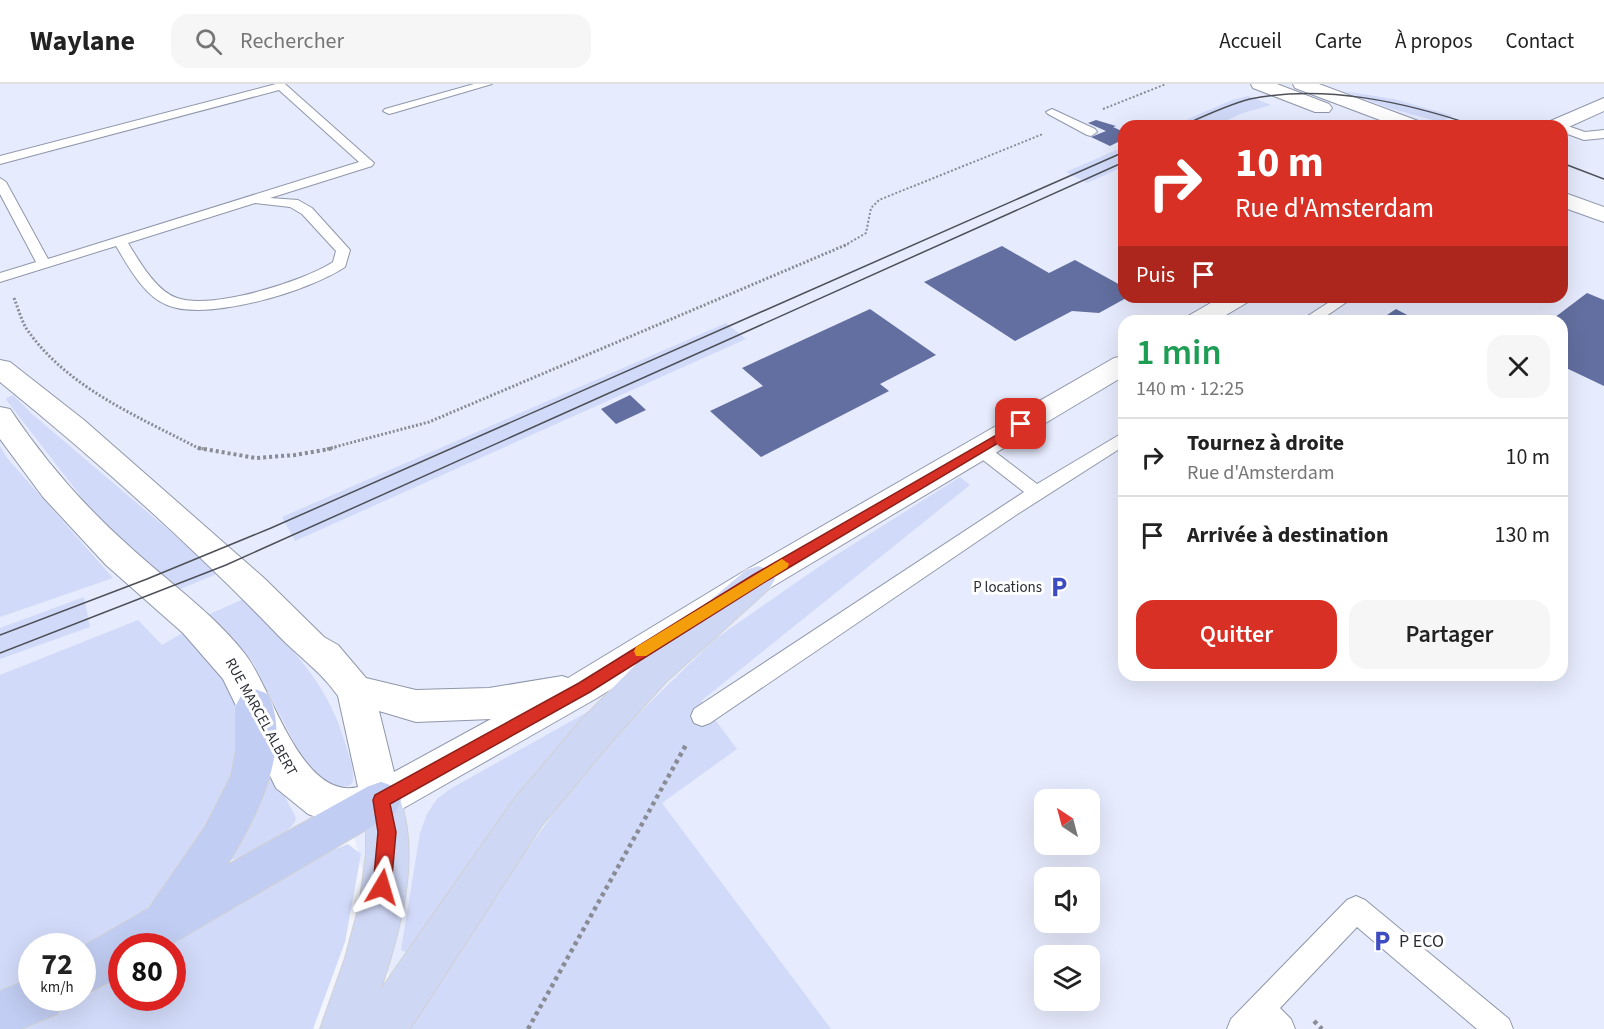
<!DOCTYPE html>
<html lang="fr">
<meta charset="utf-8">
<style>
body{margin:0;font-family:"Source Sans 3",sans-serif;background:#f6f6f6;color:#222;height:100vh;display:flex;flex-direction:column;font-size:22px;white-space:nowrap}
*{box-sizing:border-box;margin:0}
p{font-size:20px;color:#767676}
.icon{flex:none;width:33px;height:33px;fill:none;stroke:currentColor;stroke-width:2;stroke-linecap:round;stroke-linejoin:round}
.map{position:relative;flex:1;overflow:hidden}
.details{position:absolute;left:1118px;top:231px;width:450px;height:366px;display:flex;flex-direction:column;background:#fff;border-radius:18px;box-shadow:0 6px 24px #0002}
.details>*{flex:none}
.banner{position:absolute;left:1118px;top:36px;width:450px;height:183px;border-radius:18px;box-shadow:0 6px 24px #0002;background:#d93025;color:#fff;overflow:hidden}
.needle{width:39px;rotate:324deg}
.tools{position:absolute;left:1034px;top:705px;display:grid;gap:12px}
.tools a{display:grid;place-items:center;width:66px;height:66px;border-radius:12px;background:#fff;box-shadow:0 6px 24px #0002;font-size:30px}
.speed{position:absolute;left:18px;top:849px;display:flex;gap:12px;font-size:30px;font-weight:700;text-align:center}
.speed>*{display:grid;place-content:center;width:78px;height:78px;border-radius:50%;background:#fff;box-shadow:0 6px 24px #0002;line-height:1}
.speed small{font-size:15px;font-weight:400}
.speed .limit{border:9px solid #d22;background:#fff;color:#111}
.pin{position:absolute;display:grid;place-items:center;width:51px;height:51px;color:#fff;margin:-26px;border-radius:12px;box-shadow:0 3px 9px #0006}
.me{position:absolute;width:66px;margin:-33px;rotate:7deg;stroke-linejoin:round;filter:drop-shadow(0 0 4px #0008)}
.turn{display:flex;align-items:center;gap:21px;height:126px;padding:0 18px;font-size:27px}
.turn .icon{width:78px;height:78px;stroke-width:2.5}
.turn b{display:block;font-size:42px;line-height:51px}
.then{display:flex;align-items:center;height:57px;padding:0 18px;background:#0003;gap:12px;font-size:22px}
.round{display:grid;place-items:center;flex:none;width:63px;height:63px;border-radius:18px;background:#f6f6f6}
.head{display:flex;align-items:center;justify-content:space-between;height:102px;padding:0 18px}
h1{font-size:36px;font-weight:600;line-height:45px;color:#1e9e55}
.primary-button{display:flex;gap:12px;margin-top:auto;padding:12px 18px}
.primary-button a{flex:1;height:69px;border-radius:18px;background:#d93025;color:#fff;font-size:24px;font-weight:600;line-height:69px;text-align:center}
.primary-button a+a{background:#f6f6f6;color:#222}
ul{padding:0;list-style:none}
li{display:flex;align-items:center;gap:18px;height:78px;padding:0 18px;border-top:2px solid #e0e0e0}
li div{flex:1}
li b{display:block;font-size:22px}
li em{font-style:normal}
header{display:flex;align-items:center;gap:36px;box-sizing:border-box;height:84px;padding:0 30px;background:#fff;border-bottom:2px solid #e0e0e0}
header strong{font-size:28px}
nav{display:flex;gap:33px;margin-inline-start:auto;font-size:21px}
.search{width:420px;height:54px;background:#f6f6f6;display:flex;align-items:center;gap:15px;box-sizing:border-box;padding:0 21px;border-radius:18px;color:#767676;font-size:22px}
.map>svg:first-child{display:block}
</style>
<header>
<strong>Waylane</strong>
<div class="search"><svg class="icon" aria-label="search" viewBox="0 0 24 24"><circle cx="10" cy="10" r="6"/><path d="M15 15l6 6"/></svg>Rechercher</div>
<nav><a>Accueil</a><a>Carte</a><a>À propos</a><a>Contact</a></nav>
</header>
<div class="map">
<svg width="1604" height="945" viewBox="0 0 1604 945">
<rect width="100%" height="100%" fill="#f2f5fd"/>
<path fill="#e6ebfd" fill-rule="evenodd" d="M0,0H1604V945H402L351,740L82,862H32L0,901ZM1124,42H1562V213H1124ZM1124,237H1562V591H1124ZM1044,716H1089V760H1044ZM1044,794H1089V838H1044ZM1044,872H1089V916H1044Z"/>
<path fill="#d1daf8" d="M1343,7L1394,15L1453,32L1440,38L1389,24Z
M1248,12L1271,21L1243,29L1214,42H1172L1232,16Z
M1123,63V83L1087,99L1066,88Z
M726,239L746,255L295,457L282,433Z
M13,311L31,329L219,489L178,506L93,428L7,317L6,314Z
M0,362L7,374L113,494L0,533Z
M960,393L970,401L701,617L737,665L662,719L831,945H409L425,908L593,674L715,555L833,473Z
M84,513L90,543L0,575V544Z
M244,515C288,560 329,599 346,662C350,674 354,685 353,698L349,702L337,703L310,689L253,579L228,550L205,532Z
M138,536L162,561L184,548L220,588L239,623V659L232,698L208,745L158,815L83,875L82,862H32L31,905L0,918V591Z
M589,627H594L413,863L406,868L401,866L420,749L427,730L437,715L450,705Z
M272,688L296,734C294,749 251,767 238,774L231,776V768Z
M348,760L361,770L345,858L313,945H18L75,914H82L83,910L121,888L122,914H172V862H167L333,766Z"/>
<path fill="#626fa0" d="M1096,36L1116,42L1113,43L1124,48V55L1110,62L1091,53L1106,47L1088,39Z
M1002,162L1049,189L1075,176L1124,203V213H1128L1099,229L1072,227L1015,257L924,198Z
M1587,209L1604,216V302L1562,282V237H1550Z
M870,225L936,271L880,300L889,307L761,373L710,327L763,302L742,284Z
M1396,225L1409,232L1401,237H1378Z
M630,311L646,326L616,340L601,325Z"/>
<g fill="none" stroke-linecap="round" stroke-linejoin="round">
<defs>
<path id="service" d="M276,0H285L374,79L372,82L270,114L298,116L312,124L350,166L345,183C309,207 208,238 167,221C144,212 128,182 116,162L0,198V189L36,178L0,110V94L6,98L48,175L359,78L279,6L0,80V72ZM255,119L290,123L302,130L336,167L333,178C302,198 212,226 177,214C156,207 139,177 128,159Z
M474,0H492L393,29L389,30L383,27L385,25Z
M1052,25L1095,45L1097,48L1091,52L1087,51L1048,30L1046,28Z
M1562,40L1585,48L1604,46V54L1584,56L1562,48V42H1557Z
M1337,213H1354L1319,237H1300Z
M1124,348V362L1016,431L710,639L702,642L694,639L691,632L694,625L1024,408L974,369L971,365L974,361H986L1037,400Z
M1356,812L1365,816L1509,935L1513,945H1477L1357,843L1280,924L1291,935L1295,945H1227L1231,935L1347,816Z"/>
<path id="minor" d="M1604,14V27L1562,46V42H1545L1548,38Z
M1221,213H1252L1248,218L1216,237H1184L1188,232Z
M1124,272V292L770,504L597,614L395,729L381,734L353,742L337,741L308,730L276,704L223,595L183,549L106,481L43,413L0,355V323L10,325C44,376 84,422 129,462C168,498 212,528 245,570C272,604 301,717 358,703L338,612C320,586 295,570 274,547C189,459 95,375 0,298V276L10,278L84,336L264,494L324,553L338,561L366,594L416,606L489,604L562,592L568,594L746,486L1114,274ZM379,627L416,638L491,635L394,688Z"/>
<path id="tertiary" d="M1251,0H1277L1329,20L1332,24L1329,28H1315L1253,4Z
M1293,0H1319L1421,38L1424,42H1396L1295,4Z
M1562,108L1604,123V138L1562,123Z"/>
<path id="trunk" d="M758,482L770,486L775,495L770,504L666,598L611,658L542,741L410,945H320L345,874L359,822L366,771V748L361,716L367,703L381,698L395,703C424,765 401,844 381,905L514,715L583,634L640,576L746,486Z"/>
<path id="motorway" d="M255,605L268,610C294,663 255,736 227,781L367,703L381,698L395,703L401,716L395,729L168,862H122V891L82,912V863L149,824L205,743L231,692L236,666V621L242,610Z
M32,894V914H64L57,930L21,945H0V907Z"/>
</defs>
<use href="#service" stroke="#9097ab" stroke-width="2"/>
<use href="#minor" stroke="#9097ab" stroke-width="2"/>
<use href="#tertiary" stroke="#9097ab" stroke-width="2"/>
<use href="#trunk" stroke="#d0d1d3" stroke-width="2"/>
<use href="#motorway" stroke="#d0d1d3" stroke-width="2"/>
<path stroke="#898c94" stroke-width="2" stroke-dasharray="2 2" stroke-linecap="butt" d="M1103,25L1166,0
M1562,85L1564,83
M844,162L866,149L871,124L879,116L1043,50"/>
<path stroke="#898c94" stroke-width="3" stroke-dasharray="2 2" stroke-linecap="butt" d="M14,214C18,224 21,235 26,244C66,303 137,332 198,364L206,365
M327,365L429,338L848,160"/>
<path stroke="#898c94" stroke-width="4" stroke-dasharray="3 3" stroke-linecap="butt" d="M198,364L256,374L295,371L335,364"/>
<path stroke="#898c94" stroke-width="4.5" stroke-dasharray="4 4" stroke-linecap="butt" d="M1314,937L1322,945
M528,945L687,659"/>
<use href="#service" fill="#fff" fill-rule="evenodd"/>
<use href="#minor" fill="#fff" fill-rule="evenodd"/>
<use href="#tertiary" fill="#fff" fill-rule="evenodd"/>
<use href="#trunk" fill="#ced7f4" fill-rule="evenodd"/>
<use href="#motorway" fill="#c1cdf2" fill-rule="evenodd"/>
<path stroke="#4d5058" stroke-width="1.5" d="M1182,42C1204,32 1227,21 1250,15C1325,0 1405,18 1476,42
M1562,79L1604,95
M0,551L147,495L271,444L1124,68
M0,569L226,481L1124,78"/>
</g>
<path fill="#d93025" stroke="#8d1f18" stroke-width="1.5" d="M1021,337L1025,338V343L763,499L590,608L390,720L396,748L391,803L389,809L382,812L376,809L373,803L378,748L373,716L375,711L579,599L753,491Z"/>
<path fill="#f59e0b" d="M782,475L789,480L787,484L646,572H636L634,567L636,563Z"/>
<defs>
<symbol id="parking-bare" viewBox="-9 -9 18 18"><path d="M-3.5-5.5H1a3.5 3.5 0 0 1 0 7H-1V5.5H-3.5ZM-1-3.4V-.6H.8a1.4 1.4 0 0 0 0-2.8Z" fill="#3d4cbf" stroke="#fff" stroke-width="2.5" paint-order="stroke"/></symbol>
</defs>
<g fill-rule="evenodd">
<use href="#parking-bare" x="1044" y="488" width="30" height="30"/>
<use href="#parking-bare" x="1367" y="842" width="30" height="30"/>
</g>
<g text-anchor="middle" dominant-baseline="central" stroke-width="6" stroke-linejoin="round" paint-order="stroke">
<g font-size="15" fill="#2a2d35" stroke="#fff" text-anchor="end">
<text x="1042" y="503">P locations</text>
</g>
<g font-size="15" fill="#2a2d35" stroke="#fff">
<text transform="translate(261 633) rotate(61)">RUE MARCEL ALBERT</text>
</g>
<g font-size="18" fill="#2a2d35" stroke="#fff" text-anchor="start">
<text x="1399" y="857">P ECO</text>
</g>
</g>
</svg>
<div class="tools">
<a><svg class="needle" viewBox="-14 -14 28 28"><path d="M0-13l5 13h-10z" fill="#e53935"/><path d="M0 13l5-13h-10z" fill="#767676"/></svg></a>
<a><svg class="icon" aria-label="sound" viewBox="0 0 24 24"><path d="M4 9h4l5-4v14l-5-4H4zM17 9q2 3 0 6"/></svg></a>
<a><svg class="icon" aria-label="layers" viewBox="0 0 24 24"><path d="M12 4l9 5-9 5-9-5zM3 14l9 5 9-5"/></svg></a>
</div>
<div class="speed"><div>72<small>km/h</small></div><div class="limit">80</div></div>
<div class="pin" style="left:1021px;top:340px;background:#d93025"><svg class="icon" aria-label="arrive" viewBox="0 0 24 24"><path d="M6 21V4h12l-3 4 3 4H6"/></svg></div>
<svg class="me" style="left:382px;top:803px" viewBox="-20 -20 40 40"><path d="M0-17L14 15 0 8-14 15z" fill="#d93025" stroke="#fff" stroke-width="4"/></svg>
<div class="banner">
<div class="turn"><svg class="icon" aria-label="right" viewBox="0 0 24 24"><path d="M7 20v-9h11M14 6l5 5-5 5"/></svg><div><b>10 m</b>Rue d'Amsterdam</div></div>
<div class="then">Puis<svg class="icon" aria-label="arrive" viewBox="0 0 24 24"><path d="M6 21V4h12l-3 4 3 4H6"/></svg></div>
</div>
<section class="details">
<div class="head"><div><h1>1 min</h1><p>140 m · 12:25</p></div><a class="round"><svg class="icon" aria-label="close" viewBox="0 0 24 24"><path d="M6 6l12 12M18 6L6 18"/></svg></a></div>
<ul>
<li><svg class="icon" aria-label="right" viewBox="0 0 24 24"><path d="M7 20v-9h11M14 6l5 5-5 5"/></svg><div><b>Tournez à droite</b><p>Rue d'Amsterdam</p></div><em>10 m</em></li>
<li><svg class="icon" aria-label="arrive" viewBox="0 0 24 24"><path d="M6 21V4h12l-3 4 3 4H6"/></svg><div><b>Arrivée à destination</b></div><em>130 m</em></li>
</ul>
<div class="primary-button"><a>Quitter</a><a>Partager</a></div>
</section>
</div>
